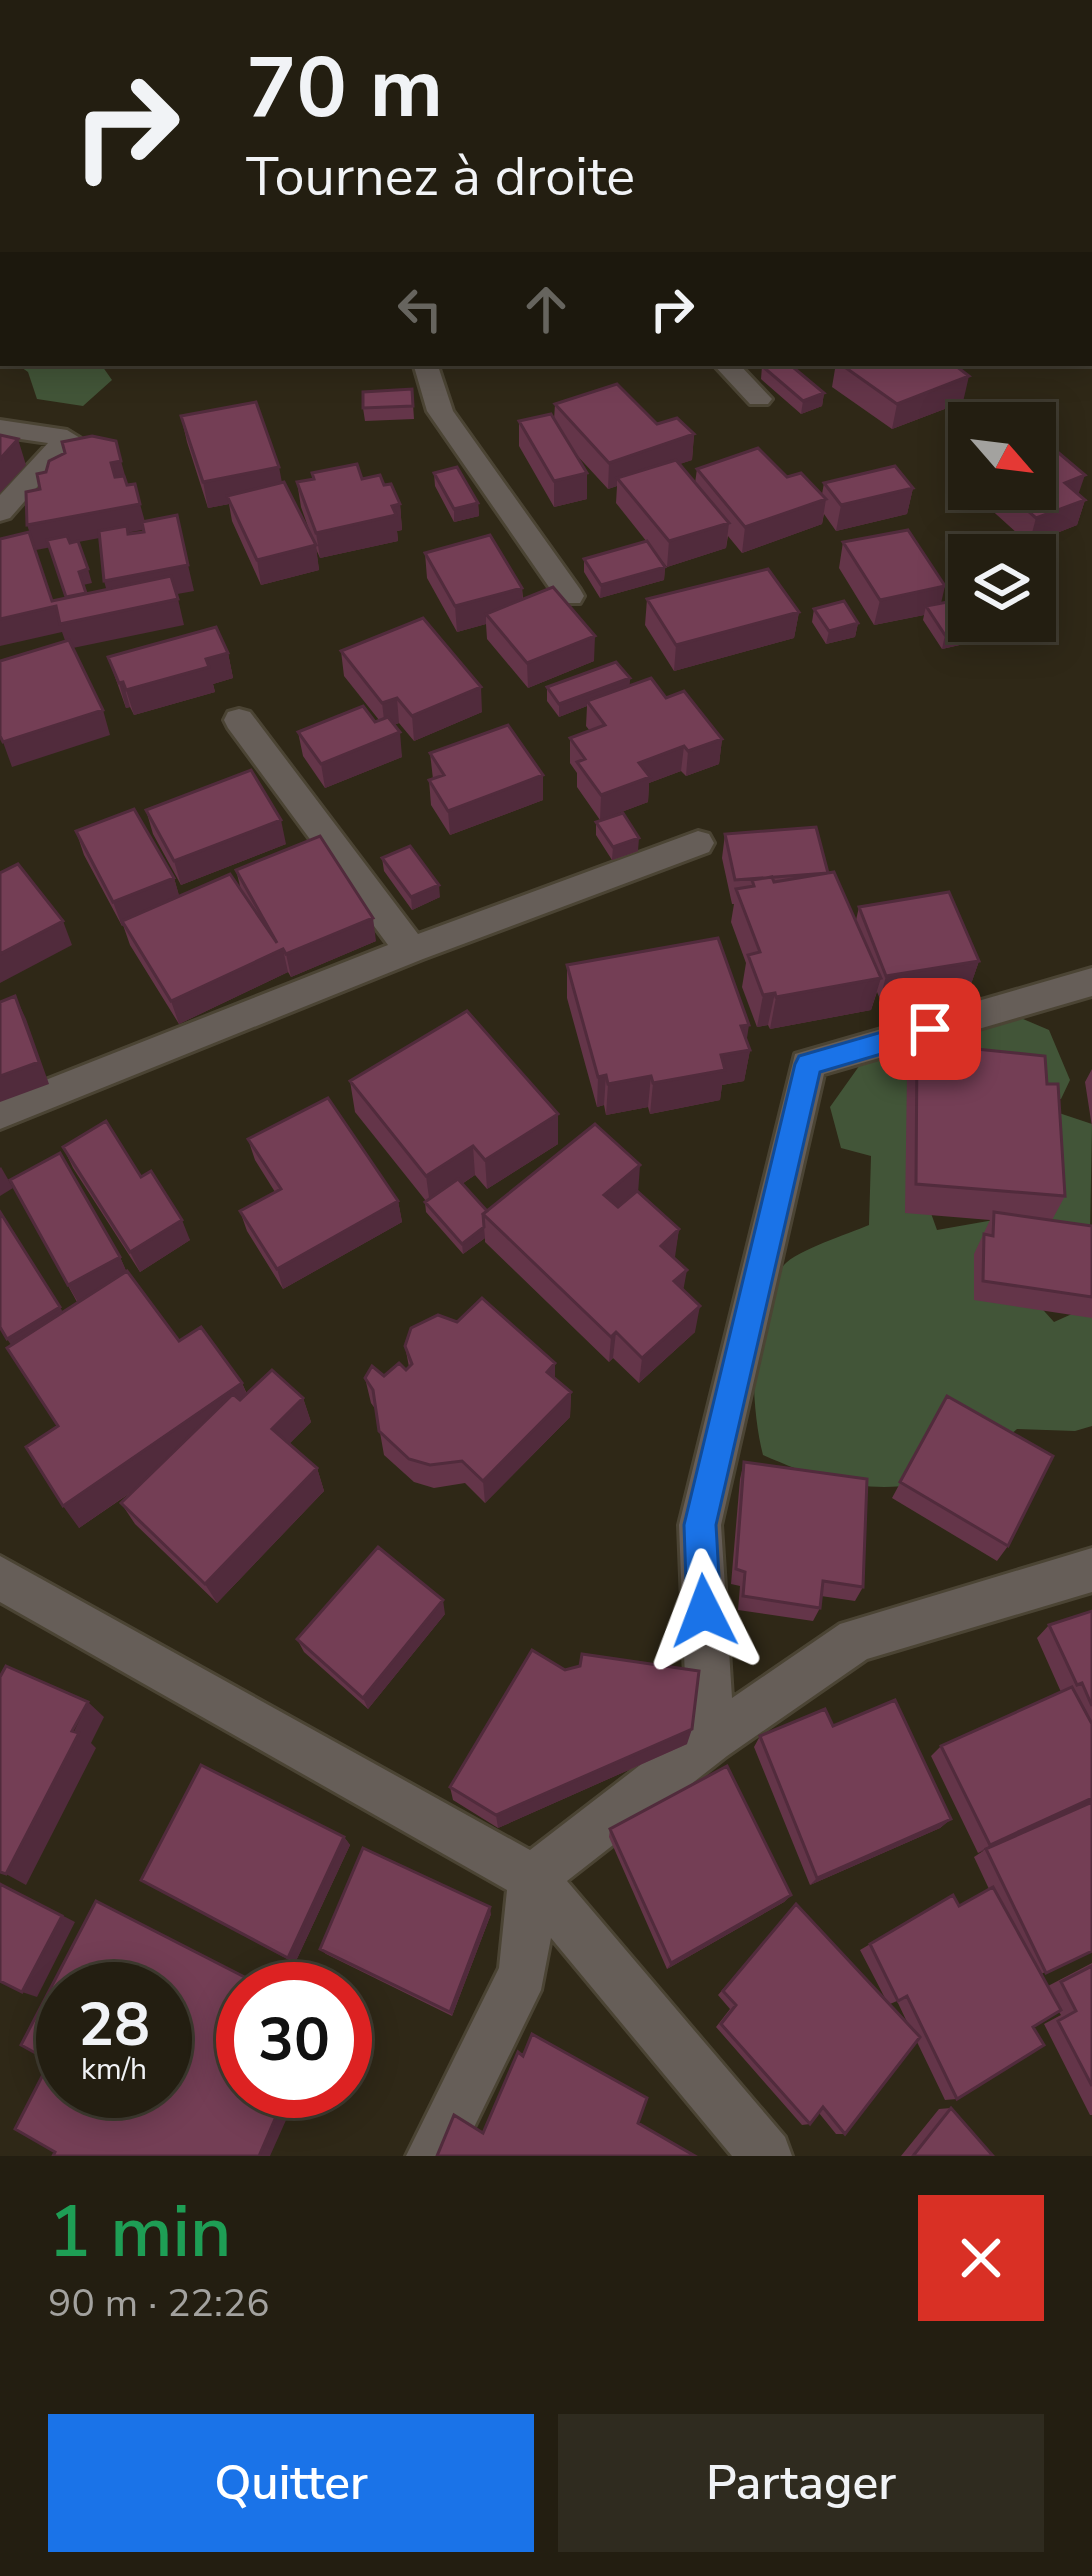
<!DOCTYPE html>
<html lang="fr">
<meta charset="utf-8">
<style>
body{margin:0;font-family:"Nunito Sans",sans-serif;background:#2f2b1f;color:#f1f3f6;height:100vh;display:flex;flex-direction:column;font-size:45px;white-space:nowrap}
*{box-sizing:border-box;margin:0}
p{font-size:39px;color:#a3a29f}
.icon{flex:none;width:66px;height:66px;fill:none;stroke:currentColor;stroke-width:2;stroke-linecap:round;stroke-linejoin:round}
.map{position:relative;height:2156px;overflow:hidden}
.drawer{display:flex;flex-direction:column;background:#231e11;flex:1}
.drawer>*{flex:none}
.guide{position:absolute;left:0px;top:0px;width:1092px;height:366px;box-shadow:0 6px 30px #0003,0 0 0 3px #403c31;background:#231e11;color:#f1f3f6;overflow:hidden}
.needle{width:78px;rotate:118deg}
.fabs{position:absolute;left:948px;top:402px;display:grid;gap:24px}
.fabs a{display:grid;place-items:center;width:108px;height:108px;border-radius:0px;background:#231e11;box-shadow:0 6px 30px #0003,0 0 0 3px #403c31;font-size:60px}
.speed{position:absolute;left:36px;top:1962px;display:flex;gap:24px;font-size:60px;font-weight:700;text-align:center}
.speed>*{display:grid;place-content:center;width:156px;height:156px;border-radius:50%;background:#231e11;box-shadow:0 6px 30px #0003,0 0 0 3px #403c31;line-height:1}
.speed small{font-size:30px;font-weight:400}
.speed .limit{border:18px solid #d22;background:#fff;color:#111}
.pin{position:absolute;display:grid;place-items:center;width:102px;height:102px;color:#fff;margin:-51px;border-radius:24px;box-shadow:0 6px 18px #0006}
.me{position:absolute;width:132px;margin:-66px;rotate:357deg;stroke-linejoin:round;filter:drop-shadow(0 0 9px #0008)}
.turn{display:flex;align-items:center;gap:42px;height:252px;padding:0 48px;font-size:54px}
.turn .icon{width:156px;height:156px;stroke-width:2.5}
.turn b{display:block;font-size:84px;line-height:102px}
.lanes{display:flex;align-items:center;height:114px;padding:0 48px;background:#0003;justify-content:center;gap:60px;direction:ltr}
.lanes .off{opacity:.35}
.round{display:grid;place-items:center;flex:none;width:126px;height:126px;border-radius:0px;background:#2f2b1f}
.summary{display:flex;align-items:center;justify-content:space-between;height:204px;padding:0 48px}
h1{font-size:72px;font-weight:600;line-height:90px;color:#1e9e55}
.primary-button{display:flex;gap:24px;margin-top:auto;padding:24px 48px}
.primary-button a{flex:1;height:138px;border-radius:0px;background:#1a73e8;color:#fff;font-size:48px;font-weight:600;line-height:138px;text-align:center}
.primary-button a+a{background:#2f2b1f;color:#f1f3f6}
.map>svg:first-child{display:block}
</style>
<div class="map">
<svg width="1092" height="2156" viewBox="0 0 1092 2156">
<rect width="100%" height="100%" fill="#2f2817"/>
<path fill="#425538" d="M15,363H100L112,380L83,406L37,399L28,372Z
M1016,1016L1049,1030L1070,1080L1061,1099L1018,1103L923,1191L937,1230L1005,1218L1059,1113L1092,1124L1090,1232L1027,1292L1054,1322L1092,1305V1426L1075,1431L1017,1429C932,1504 862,1499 763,1455C750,1404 746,1307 784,1265C797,1250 848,1234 869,1225L871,1156L841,1148L830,1107L862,1062Z"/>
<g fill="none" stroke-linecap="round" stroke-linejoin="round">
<defs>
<path id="minor" d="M0,0L11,3H3V12Z
M66,0H86V3H66Z
M113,0H162L111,3Z
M876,0H898L900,3H878Z
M1089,269H1092V283H1089Z
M0,315H3V329H0Z
M413,363H437L453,411L580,589L584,596L580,603H560L427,411Z
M712,363H738L772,399L768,404H750Z
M0,420L67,430L80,438L10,518L0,521V495L48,443L0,436Z
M239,709L250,712L418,934L698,831L709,834L714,843L709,852L423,959L0,1129V1098L388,945L228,728L224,720L228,712Z
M1092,968V996L824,1074L721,1525L732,1698L840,1624L1092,1548V1592L867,1659L727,1756L567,1881L785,2137L792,2156H732L551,1938L541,1990L460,2156H406L499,1968L507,1890L0,1602V1556L530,1850L687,1729L679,1525L795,1054Z"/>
</defs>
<use href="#minor" stroke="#4b4434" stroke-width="6"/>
<use href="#minor" fill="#665e58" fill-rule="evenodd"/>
</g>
<path fill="#643549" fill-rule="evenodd" d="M769,0H874L873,3H771Z
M939,0H1033L1035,3H941Z
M0,15H3V81H0Z
M0,81L3,82V193H0Z
M836,363H952L963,402L892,429L832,387Z
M762,366L824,393L822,406L801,414L761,379Z
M412,389L414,419L365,421L363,408Z
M555,404L657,424L694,434L692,460L679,464L695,483L697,469L787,477L822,494L824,483L913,488L907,514L836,531L824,514L822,524L742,553L728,536L726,548L667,567L653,550L665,567L664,580L600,598L584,572V559L647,542L616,503L617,486L608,489L573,451L587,499L554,507L519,446V421L554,420Z
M181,416L282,482L312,538L301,507L297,482L313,479L312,473L362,479L384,485L400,504L402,530L397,531L398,541L320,558L316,549L319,570L261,585L232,521L229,504L208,508L187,442Z
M434,473L478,503L479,516L454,522L435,486Z
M990,489H1035L1079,494L1085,500L1077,525L1029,544L986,505Z
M843,542L941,603L999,624L995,637L942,649L923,620L924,615L874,625L839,568Z
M425,553L522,588L523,599L594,661L528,688L487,639L486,624L457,632L427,578Z
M647,599L799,612L794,638L674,671L645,625Z
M814,609L858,623L855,637L826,644L812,622Z
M341,651L482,712L414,741L399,723L394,725L402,757L325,788L303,756L298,732L379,720L344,676Z
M228,653L233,678L213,684L215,692L134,715L130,707L126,708L108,657Z
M630,678L629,686L666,698L722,739L719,764L686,776L681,771L649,783L648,802L600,820L577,787V773L570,763V738L590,731L586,726L587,706L559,717L547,701V687Z
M430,753L543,775V800L450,835L431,805L429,780L433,779Z
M146,810L286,844L181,885L153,834Z
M596,822L638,851L612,860L596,835Z
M76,831L174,878L179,896L241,890L236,870L376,941L291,977L288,972L179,1024L130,945L123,925L122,926L84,855Z
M725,834L828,873L856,920L859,907L979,961L971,984L880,999L877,992L871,1010L770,1029L768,1025L757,1027L742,987L746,963L731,922L734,904H732L722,858Z
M382,858L440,897L412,910L384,871Z
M567,965L747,1041L750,1050L744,1081L722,1085L720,1100L650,1114L648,1107L606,1115L604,1105L597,1107L567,998Z
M917,1043L1047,1084L1065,1196L1052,1220L1092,1226V1318L974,1300V1254L990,1220L905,1213L907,1074Z
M1092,1069V1127L1085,1082Z
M350,1081L558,1144L487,1189L475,1175L462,1184L487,1211L638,1192L679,1229L674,1258L695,1332L639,1383L613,1358L609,1362L485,1242V1238L463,1254L426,1212L425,1202L426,1201L355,1112Z
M248,1139L398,1201L402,1222L283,1289L247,1231L240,1211L275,1192L255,1160Z
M63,1147L141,1177L190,1240L140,1272L73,1168Z
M10,1180L120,1257L126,1271L179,1341L242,1383L247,1394L303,1398L311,1422L289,1444L317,1468L324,1491L217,1603L135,1524L121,1503L136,1489L79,1528L58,1426L11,1345L77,1302Z
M405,1346L555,1363V1379L571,1392L570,1417L485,1503L465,1483L434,1488L414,1482L384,1455L376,1410L371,1403L365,1378L384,1376L406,1370L409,1367Z
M947,1396L1008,1546L997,1561L892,1498Z
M744,1462L863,1587L855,1601L821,1596L820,1608L813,1621L738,1610L740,1586L731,1584L740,1479Z
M1092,1611V1801L978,1853L931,1756L941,1746L1061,1692L1037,1638L1049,1625Z
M445,1614L368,1709L304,1652L297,1639Z
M565,1670L687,1744L498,1828L453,1800L450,1787Z
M833,1726L951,1819L940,1828L810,1885L754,1747L760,1736Z
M610,1829L791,1895L784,1902L667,1969L609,1837Z
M344,1837L350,1845L295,1963L141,1880Z
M986,1849L1092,1951L1041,1974L1048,1986L1092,1963V2115H1090L1044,2024L1061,2015L1059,2012L1033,2027L957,2099L945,2100L917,2042L845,2134H836L819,2113L810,2124L802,2125L716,2027L730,2009L718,1995L796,1904L886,2000L860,1950L953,1895L959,1906L989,1889L974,1857ZM897,2001L908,2024L890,2004Z
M491,1914L452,2016L326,1954L320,1949Z
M951,2108L993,2156H901L939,2109Z"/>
<path fill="#512b3c" d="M786,0H874L873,3H786Z
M3,232V276L0,283V239Z
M969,376L963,402L892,429L897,404Z
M824,393L822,406L801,414L803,401Z
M694,434L692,460L622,484L617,478V486L608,489L609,463Z
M18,439L26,465L0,493V459Z
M121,461L128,486L118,488L111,463Z
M279,467L284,493L227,496L229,504L208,508L203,482Z
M587,473V499L554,507V481Z
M1085,475L1076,501L1065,483Z
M913,488L907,514L836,531L841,505Z
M826,499L822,524L742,553L745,527Z
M1085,500L1077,525L1029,544L1036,518Z
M478,503L479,516L454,522V509Z
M140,504L147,529L36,550L27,525Z
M400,504L402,530L397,531L398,541L320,558L316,533Z
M729,523L726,548L667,567L669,541Z
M316,545L319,570L261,585L257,560Z
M188,565L194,591L111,606L104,581Z
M665,567L664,580L600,598L601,585Z
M88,569L92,583L83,585L79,572Z
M945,586L939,612L926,606L924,615L874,625L880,600Z
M522,588L523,614H486V624L457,632L455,606Z
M178,599L184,625L68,649L62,632L0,646V619L56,606Z
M799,612L794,638L674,671L676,645Z
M858,623L855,637L826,644L829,631Z
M999,624L995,637L942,649L945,635Z
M595,636L594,661L528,688L527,663Z
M228,653L233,678L213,684L215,692L134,715L126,690L206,659Z
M630,678L629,691L587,701V706L559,717V704Z
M123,682L130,707L126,708L119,683Z
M481,687L482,712L414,741L412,716Z
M397,698L399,723L385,728L382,703Z
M103,710L110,735L12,767L3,742Z
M400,732L402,757L325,788L321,764Z
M722,739L719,764L686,776L688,751Z
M684,746L681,771L649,783L648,802L600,820L601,795L639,763Z
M543,775V800L450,835L448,811Z
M281,820L286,844L181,885L174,861Z
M639,838L638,851L612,860L613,847Z
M174,878L181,902L122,926L113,902Z
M439,885L440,897L412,910L411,897Z
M373,918L376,941L291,977L286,954Z
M63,921L72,945L0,983V954Z
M283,949L288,972L179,1024L171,1001Z
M979,961L971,984L880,999L886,976Z
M881,978L871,1010L770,1029L776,997Z
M775,993L768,1025L757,1027L763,995Z
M15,996L26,1019L49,1084L0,1102V1076Z
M749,1025L745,1051L750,1050L744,1081L722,1085L720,1100L650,1114L653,1083L721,1055L741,1026Z
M606,1075L604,1105L597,1107L598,1077Z
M651,1076L648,1107L606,1115L608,1084Z
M558,1114V1144L487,1189L485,1160Z
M473,1146L475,1175L430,1205L426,1176Z
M640,1165L638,1194L603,1223L604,1195Z
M1,1167L13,1188L0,1196V1168Z
M398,1201L402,1222L283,1289L277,1269Z
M182,1220L190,1240L140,1272L130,1252Z
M484,1227L485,1238L463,1254L462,1244Z
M679,1229L675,1257L658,1273L661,1246Z
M120,1257L129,1277L79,1304L68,1285Z
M687,1270L682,1297L674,1281Z
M700,1306L695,1332L639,1383L642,1358Z
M60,1307L71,1326L20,1358L7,1339Z
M616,1332L613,1358L609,1362L611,1337Z
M555,1363V1388L547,1372Z
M242,1383L252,1408L79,1528L63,1506Z
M571,1392L570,1417L485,1503L483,1481Z
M303,1398L311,1422L281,1452L272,1429Z
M317,1468L324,1491L217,1603L205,1584Z
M443,1600L445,1614L368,1709L363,1698Z
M88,1702L104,1717L91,1743L96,1748L26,1885L6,1874Z
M692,1729L687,1744L498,1828L496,1815Z
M1092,1798V1801L978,1853L990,1845Z
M951,1819L940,1828L810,1885L817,1878Z
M344,1837L350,1845L295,1963L288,1958Z
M0,1883L75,1922L37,1997L22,1992Z
M791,1895L784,1902L667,1969L671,1963Z
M490,1907L491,1914L452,2016L450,2012Z
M287,2091H299L270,2156H259Z"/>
<path fill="#743e55" stroke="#512b3c" stroke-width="3" fill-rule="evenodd" d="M384,0H430L431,3H360Z
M462,0H543L534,2V3H464Z
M616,0H748L749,2L618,3Z
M962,0H1033L1035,2L964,3Z
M0,15H3V56H0Z
M0,81L3,82V128H0Z
M0,144H3V168H0Z
M0,209H3V232L0,239Z
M770,363H788L824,393L803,401L762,366Z
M839,363H952L969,376L897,404Z
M617,384L657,424L677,418L694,434L609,463L555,404Z
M412,389L413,406L363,408V392Z
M256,402L279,467L203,482L181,416Z
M551,414L587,473L554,481L519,421Z
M0,435L18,439L0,459Z
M92,436L116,441L121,461L111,463L115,477L124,476L127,485L135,484L140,504L27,525L26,492L40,489L37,474L46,472L49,461L65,453L62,442Z
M758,448L787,477L801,473L826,499L745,527L697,469Z
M1054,449L1085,475L1065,483L1085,500L1036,518L1003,489H1035V456Z
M676,460L729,523L669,541L617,478Z
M357,464L362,479L380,475L384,485L391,484L400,504L392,506L396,515L316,533L297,482L314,479L312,473Z
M895,466L913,488L841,505L824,483Z
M457,467L478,503L454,509L434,473Z
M284,482L316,545L257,560L227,496Z
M177,515L188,565L104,581L99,531L127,526L128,534L144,532L142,522Z
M908,530L945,586L880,600L843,542Z
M29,532L52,601L171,576L178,599L60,624L56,606L0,619V539Z
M490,535L522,588L455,606L425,553Z
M67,536L70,543L78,541L88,569L79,572L86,593L66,597L47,540Z
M647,541L665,567L601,585L584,559Z
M768,569L799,612L676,645L647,599Z
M553,587L595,636L527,663L486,614Z
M969,598V621H997L999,624L945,635L926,606Z
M844,601L858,623L829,631L814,609Z
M423,618L481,687L412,716L397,698L382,703L341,651Z
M216,627L228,653L206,659L209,667L126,690L123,682L119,683L108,657Z
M69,640L103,710L3,742L0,736V661Z
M616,662L630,678L559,704L547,687Z
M651,678L666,698L684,691L722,739L688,751L684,746L639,763L650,777L601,795L577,762L585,759L570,738L605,725L587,701Z
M363,706L375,722L388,717L400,732L321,764L298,732Z
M508,725L543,775L448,811L429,780L444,775L430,753Z
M251,770L281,820L174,861L146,810Z
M134,809L174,878L113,902L76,831Z
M623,813L639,838L613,847L596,822Z
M816,827L828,873L735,880L725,834Z
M320,836L373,918L286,954L283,949L171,1001L122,921L230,874L277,943L236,870Z
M410,846L439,885L411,897L382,858Z
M18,864L63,921L0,954V873Z
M834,872L881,978L776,997L775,993L763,995L748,955L760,952L736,889L754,886L752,880L772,877L774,882Z
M949,892L979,961L886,976L859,907Z
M718,938L749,1025L741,1026L750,1050L721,1055L725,1070L653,1083L651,1076L608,1084L606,1075L598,1077L567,965Z
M15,996L39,1062L0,1076V1002Z
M467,1011L558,1114L485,1160L473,1146L426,1176L350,1081Z
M917,1043L1045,1056L1047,1084H1058L1065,1196L916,1184Z
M328,1098L398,1201L277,1269L240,1211L281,1189L248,1139Z
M106,1121L141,1177L151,1171L182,1220L130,1252L63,1147Z
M595,1124L640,1165L604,1195L618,1207L637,1191L679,1229L661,1246L687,1270L674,1281L700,1306L642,1358L616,1332L611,1337L483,1214Z
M60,1153L120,1257L68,1285L10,1180Z
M458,1179L487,1211L483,1214L484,1227L462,1244L425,1202Z
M0,1212L60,1307L7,1339L0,1327Z
M994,1212L1092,1226V1297L983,1281L984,1234L993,1236Z
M127,1271L179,1341L201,1327L242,1383L63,1506L26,1447L58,1426L7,1348Z
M482,1298L555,1363L547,1372L571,1392L483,1481L462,1461L430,1465L409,1459L379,1431L373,1390L365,1378L372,1366L384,1376L399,1363L406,1370L412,1364L405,1346L411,1328L438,1315L457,1322Z
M272,1370L303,1398L272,1429L317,1468L205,1584L121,1503L233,1394L240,1400Z
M947,1396L1053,1456L1008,1546L900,1482Z
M744,1462L867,1479L863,1587L823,1581L820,1608L743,1596L745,1572L736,1569Z
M378,1547L443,1600L363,1698L297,1639Z
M1092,1611V1706L1082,1683L1077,1685L1049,1625Z
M532,1650L565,1670L580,1666L582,1654L699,1671L692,1729L496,1815L450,1787Z
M6,1666L88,1702L72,1731L79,1733L6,1874L0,1872V1677Z
M1072,1687L1092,1724V1798L990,1845L941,1746Z
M895,1700L951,1819L817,1878L760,1736L825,1709L833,1726Z
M201,1765L344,1837L288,1958L141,1880Z
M727,1766L791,1895L671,1963L610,1829Z
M1092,1802V1951L1046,1973L986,1849Z
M363,1848L490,1907L450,2012L320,1949Z
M0,1884L62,1916L22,1992L0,1981Z
M993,1887L1061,2010L1033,2027L1044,2045L957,2099L907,1996L898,2001L870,1944L953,1895L959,1906Z
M96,1901L268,1989H243V2091H287L259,2156H53L55,2152L15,2129L50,2061L21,2045ZM63,1989H165V2091H63Z
M796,1904L920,2037L845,2134L823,2107L810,2124L721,2024L736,2005L723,1991Z
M1092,1966V2086L1058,2021L1076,2011L1061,1982Z
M532,2034L647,2098L638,2123L695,2156H437L454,2115L483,2133L518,2052L523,2056Z
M951,2108L993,2156H913Z"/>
<path fill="#1a73e8" stroke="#114b97" stroke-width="3" d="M930,1018L939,1021L943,1029L939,1037L820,1072L716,1525L721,1611L716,1623L704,1628L692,1623L687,1611L684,1525L795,1064L799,1056Z"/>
</svg>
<div class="fabs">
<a><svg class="needle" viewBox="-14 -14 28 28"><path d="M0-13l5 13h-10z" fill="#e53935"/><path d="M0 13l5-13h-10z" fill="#a3a29f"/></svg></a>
<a><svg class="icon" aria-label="layers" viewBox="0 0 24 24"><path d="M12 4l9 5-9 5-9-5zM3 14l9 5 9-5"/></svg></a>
</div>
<div class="speed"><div>28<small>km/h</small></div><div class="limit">30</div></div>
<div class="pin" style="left:930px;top:1029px;background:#d93025"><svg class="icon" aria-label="arrive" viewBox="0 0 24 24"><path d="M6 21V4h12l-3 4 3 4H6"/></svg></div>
<svg class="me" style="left:704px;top:1611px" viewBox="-20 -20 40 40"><path d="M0-17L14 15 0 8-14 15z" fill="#1a73e8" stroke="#fff" stroke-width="4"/></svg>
<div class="guide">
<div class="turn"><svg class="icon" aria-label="right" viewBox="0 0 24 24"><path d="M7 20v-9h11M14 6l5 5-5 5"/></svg><div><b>70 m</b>Tournez à droite</div></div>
<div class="lanes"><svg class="icon off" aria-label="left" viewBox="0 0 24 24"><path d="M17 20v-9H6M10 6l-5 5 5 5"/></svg><svg class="icon off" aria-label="ahead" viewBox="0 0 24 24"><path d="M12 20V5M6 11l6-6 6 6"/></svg><svg class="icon" aria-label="right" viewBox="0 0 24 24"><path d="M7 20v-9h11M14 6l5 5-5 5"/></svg></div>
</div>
</div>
<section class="drawer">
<div class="summary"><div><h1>1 min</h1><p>90 m · 22:26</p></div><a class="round" style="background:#d93025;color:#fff"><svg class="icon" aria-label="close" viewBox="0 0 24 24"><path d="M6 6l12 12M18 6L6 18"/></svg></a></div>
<div class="primary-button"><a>Quitter</a><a>Partager</a></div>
</section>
